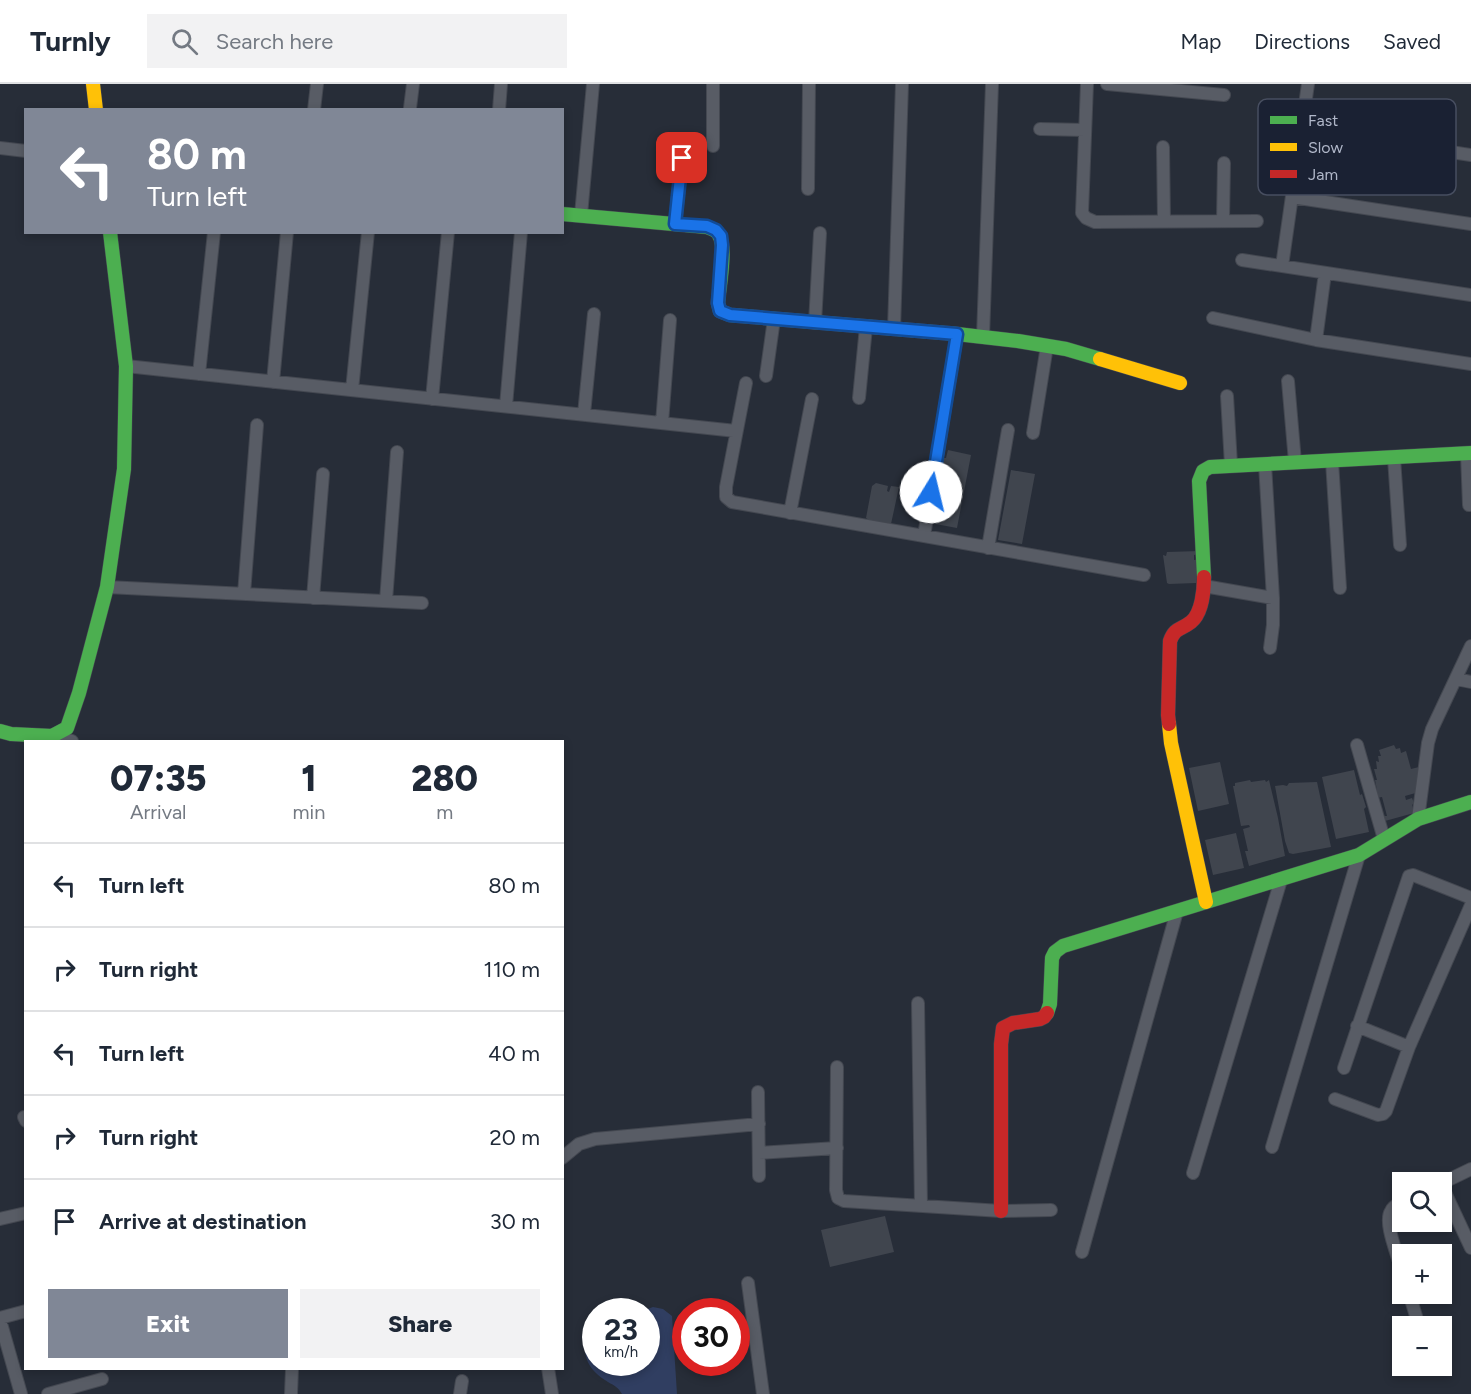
<!DOCTYPE html>
<meta charset="utf-8">
<style>
body{margin:0;font-family:Figtree,sans-serif;background:#f2f2f3;color:#1f2937;height:100vh;display:flex;flex-direction:column;font-size:22px;white-space:nowrap}
*{box-sizing:border-box;margin:0}
p{font-size:20px;color:#747a83}
.icon{flex:none;width:33px;height:33px;fill:none;stroke:currentColor;stroke-width:2;stroke-linecap:round;stroke-linejoin:round}
.map{position:relative;flex:1;overflow:hidden}
.details{position:absolute;left:24px;top:656px;width:540px;height:630px;display:flex;flex-direction:column;background:#fff;border-radius:0px;box-shadow:0 3px 9px #0003}
.details>*{flex:none}
.guide{position:absolute;left:24px;top:24px;width:540px;height:126px;border-radius:0px;box-shadow:0 3px 9px #0003;background:#808796;color:#fff;overflow:hidden}
.controls{position:absolute;left:1392px;top:1088px;display:grid;gap:12px}
.controls a{display:grid;place-items:center;width:60px;height:60px;border-radius:0px;background:#fff;box-shadow:0 3px 9px #0003;font-size:30px}
.speed{position:absolute;left:582px;top:1214px;display:flex;gap:12px;font-size:30px;font-weight:700;text-align:center}
.speed>*{display:grid;place-content:center;width:78px;height:78px;border-radius:50%;background:#fff;box-shadow:0 3px 9px #0003;line-height:1}
.speed small{font-size:15px;font-weight:400}
.speed .limit{border:9px solid #d22;background:#fff;color:#111}
.pin{position:absolute;display:grid;place-items:center;width:51px;height:51px;color:#fff;margin:-26px;border-radius:12px;box-shadow:0 3px 9px #0006}
.me{position:absolute;width:66px;margin:-33px;rotate:9deg;stroke-linejoin:round;filter:drop-shadow(0 0 4px #0008)}
.turn{display:flex;align-items:center;gap:21px;height:126px;padding:0 24px;font-size:27px}
.turn .icon{width:78px;height:78px;stroke-width:2.5}
.turn b{display:block;font-size:42px;line-height:51px}
.eta{display:flex;justify-content:space-evenly;align-items:center;height:102px;text-align:center}
.eta b{font-size:36px;font-weight:800;line-height:42px}
.action{display:flex;gap:12px;margin-top:auto;padding:12px 24px}
.action a{flex:1;height:69px;border-radius:0px;background:#808796;color:#fff;font-size:24px;font-weight:800;line-height:69px;text-align:center}
.action a+a{background:#f2f2f3;color:#1f2937}
ul{padding:0;list-style:none}
li{display:flex;align-items:center;gap:18px;height:84px;padding:0 24px;border-top:2px solid #e0e1e3}
li div{flex:1}
li b{display:block;font-size:22px}
li em{font-style:normal}
header{display:flex;align-items:center;gap:36px;box-sizing:border-box;height:84px;padding:0 30px;background:#fff;border-bottom:2px solid #e0e1e3}
header strong{font-size:28px}
nav{display:flex;gap:33px;margin-inline-start:auto;font-size:21px}
.search{width:420px;height:54px;background:#f2f2f3;display:flex;align-items:center;gap:15px;box-sizing:border-box;padding:0 21px;border-radius:0px;color:#747a83;font-size:22px}
.map>svg:first-child{display:block}
</style>
<header>
<strong>Turnly</strong>
<div class="search"><svg class="icon" aria-label="search" viewBox="0 0 24 24"><circle cx="10" cy="10" r="6"/><path d="M15 15l6 6"/></svg>Search here</div>
<nav><a>Map</a><a>Directions</a><a>Saved</a></nav>
</header>
<div class="map">
<svg width="1471" height="1310" viewBox="0 0 1471 1310">
<rect width="100%" height="100%" fill="#272d38"/>
<path fill="#303e61" d="M653,1223L663,1225L672,1232L677,1310H622C618,1303 615,1302 608,1298C587,1285 583,1273 585,1250L590,1246L595,1244L596,1278H646V1227H642Z"/>
<path fill="#40454e" d="M948,366L971,371L957,444L930,439L942,374H946Z
M1011,386L1035,390L1022,460L998,456Z
M876,399L888,402L887,407L889,408L891,402L899,403L891,440L869,436L866,434L872,402Z
M1200,467L1199,470L1194,471V476L1200,475L1196,499L1169,500L1167,499L1163,471L1166,472L1167,468Z
M1394,661L1396,665L1400,664L1401,669L1406,667L1411,685L1419,683V708L1405,712L1406,716L1412,714L1414,719L1412,721L1414,729L1385,737L1384,732H1387L1382,713L1376,714L1374,707L1377,706L1375,696H1377L1374,685H1377L1376,677L1379,678L1378,672H1381L1379,666Z
M1220,678L1229,720L1198,727L1189,684Z
M1354,686L1360,711L1362,710L1366,723L1364,725L1369,748L1336,755L1322,693Z
M1250,696L1251,698L1265,696L1266,698L1269,696L1278,734L1285,772L1249,782L1245,767H1248L1243,745L1250,743L1249,741L1241,742L1233,702H1235V699Z
M1317,698L1331,763L1293,770L1289,769L1285,757L1275,702L1283,701L1287,702L1289,699Z
M1236,749L1244,784L1213,791L1205,756Z
M885,1132L894,1168L830,1183L821,1146Z"/>
<g fill="none" stroke-linecap="round" stroke-linejoin="round">
<defs>
<path id="street" d="M1087,0L1082,129L1086,134L1095,138L1257,137
M1107,0L1224,11
M410,24L413,0
M314,26L317,0
M499,26L501,0
M1040,45L1085,46
M1302,45L1471,71
M713,62V0
M1163,63L1164,137
M0,64L26,67
M808,105L809,0
M1292,113L1471,140
M581,131L593,0
M1223,137L1224,79
M675,140L682,74
M1242,176L1471,211
M1282,182L1308,0
M1213,234L1316,256L1471,280
M815,239L820,149
M894,245L902,0
M983,253L992,0
M1316,256L1325,189
M126,282L736,347
M199,290L214,148
M766,292L774,235
M1288,297L1295,378
M273,298L287,148
M746,299L726,403V413L732,418L1144,491
M352,306L368,148
M1227,312L1231,381
M859,314L866,243
M432,315L448,148
M506,322L521,148
M584,330L594,230
M662,339L670,236
M1033,349L1047,262
M1467,370L1469,421
M1394,374L1400,461
M1332,377L1340,504
M1265,380L1273,514V541L1270,564
M790,429L812,315
M924,452L957,250
M988,464L1008,346
M1204,502L1273,514
M107,503L422,519
M244,510L257,341
M313,514L323,390
M386,517L397,368
M1456,595L1471,598
M52,652L72,657
M1357,661L1384,755
M1418,735L1428,659L1432,645L1471,562
M918,919L921,1122
M1357,942L1409,963L1471,821
M837,983L836,1106L838,1114L844,1117L1001,1127L1051,1126
M1344,984L1409,792L1413,791L1471,814
M758,1008L759,1092
M1335,1015L1378,1031L1383,1030L1386,1027L1409,963
M24,1033L26,1037
M1272,1063L1359,771
M759,1069L837,1064
M562,1074L579,1060L595,1055L759,1040
M1193,1089L1281,796
M1442,1099L1471,1085
M1442,1102L1471,1164
M1402,1118C1398,1120 1393,1122 1391,1127C1383,1138 1399,1174 1402,1188
M0,1135L26,1129
M1082,1168L1177,827
M748,1199L763,1310
M1409,1209L1419,1242
M0,1234L26,1227
M0,1236L21,1310
M548,1284L552,1310
M48,1310L102,1295
M291,1310L292,1285
M460,1310L462,1297"/>
<path id="fast" d="M562,130L707,143C712,145 717,146 719,151C727,163 719,204 718,219L720,227L730,231L957,250L1018,257L1066,265L1100,275
M1204,493L1199,397L1203,387L1210,383L1471,369
M0,647L11,650L52,652L67,644L79,609L107,503L124,385L126,282L110,148
M1047,929L1050,920L1052,874L1055,868L1063,862L1359,771L1418,735L1471,718"/>
<path id="slow" d="M93,0L96,26
M1100,275L1180,299
M1169,640L1171,659L1206,818"/>
<path id="jam" d="M1169,640L1168,631L1170,557C1175,543 1181,546 1191,538C1202,529 1204,506 1204,493
M1001,1127V960L1003,944L1013,939L1040,935L1044,933L1047,929"/>
</defs>
<use href="#street" stroke="#444851" stroke-width="14"/>
<use href="#fast" stroke="#444851" stroke-width="15"/>
<use href="#slow" stroke="#444851" stroke-width="15"/>
<use href="#jam" stroke="#444851" stroke-width="15"/>
<use href="#street" stroke="#585c65" stroke-width="12"/>
<use href="#fast" stroke="#4caf50" stroke-width="14"/>
<use href="#slow" stroke="#ffc107" stroke-width="14"/>
<use href="#jam" stroke="#c62828" stroke-width="14"/>
</g>
<g fill="none" stroke-linecap="round" stroke-linejoin="round">
<defs>
<path id="route" d="M682,74L675,140L707,142L716,146L721,152L722,161L718,219L720,227L730,231L957,250L931,408"/>
</defs>
<use href="#route" stroke="#114b97" stroke-width="15"/>
<use href="#route" stroke="#1a73e8" stroke-width="10"/>
</g>
<rect x="1258" y="15" width="198" height="96" rx="9" fill="#1a2133" stroke="#474e60" stroke-width="1.5"/>
<rect x="1270" y="32" width="27" height="8" fill="#4caf50"/>
<rect x="1270" y="59" width="27" height="8" fill="#ffc107"/>
<rect x="1270" y="86" width="27" height="8" fill="#c62828"/>
<g font-size="16" fill="#b0b7c9">
<text x="1308" y="42">Fast</text>
<text x="1308" y="69">Slow</text>
<text x="1308" y="96">Jam</text>
</g>
</svg>
<div class="controls">
<a><svg class="icon" aria-label="search" viewBox="0 0 24 24"><circle cx="10" cy="10" r="6"/><path d="M15 15l6 6"/></svg></a>
<a>+</a>
<a>−</a>
</div>
<div class="speed"><div>23<small>km/h</small></div><div class="limit">30</div></div>
<div class="pin" style="left:682px;top:74px;background:#d93025"><svg class="icon" aria-label="arrive" viewBox="0 0 24 24"><path d="M6 21V4h12l-3 4 3 4H6"/></svg></div>
<svg class="me" style="left:931px;top:408px" viewBox="-20 -20 40 40"><circle r="19" fill="#fff"/><path d="M0-13L10 11 0 6-10 11z" fill="#1a73e8"/></svg>
<div class="guide">
<div class="turn"><svg class="icon" aria-label="left" viewBox="0 0 24 24"><path d="M17 20v-9H6M10 6l-5 5 5 5"/></svg><div><b>80 m</b>Turn left</div></div>
</div>
<section class="details">
<div class="eta">
<div><b>07:35</b><p>Arrival</p></div>
<div><b>1</b><p>min</p></div>
<div><b>280</b><p>m</p></div>
</div>
<ul>
<li><svg class="icon" aria-label="left" viewBox="0 0 24 24"><path d="M17 20v-9H6M10 6l-5 5 5 5"/></svg><div><b>Turn left</b></div><em>80 m</em></li>
<li><svg class="icon" aria-label="right" viewBox="0 0 24 24"><path d="M7 20v-9h11M14 6l5 5-5 5"/></svg><div><b>Turn right</b></div><em>110 m</em></li>
<li><svg class="icon" aria-label="left" viewBox="0 0 24 24"><path d="M17 20v-9H6M10 6l-5 5 5 5"/></svg><div><b>Turn left</b></div><em>40 m</em></li>
<li><svg class="icon" aria-label="right" viewBox="0 0 24 24"><path d="M7 20v-9h11M14 6l5 5-5 5"/></svg><div><b>Turn right</b></div><em>20 m</em></li>
<li><svg class="icon" aria-label="arrive" viewBox="0 0 24 24"><path d="M6 21V4h12l-3 4 3 4H6"/></svg><div><b>Arrive at destination</b></div><em>30 m</em></li>
</ul>
<div class="action"><a>Exit</a><a>Share</a></div>
</section>
</div>
